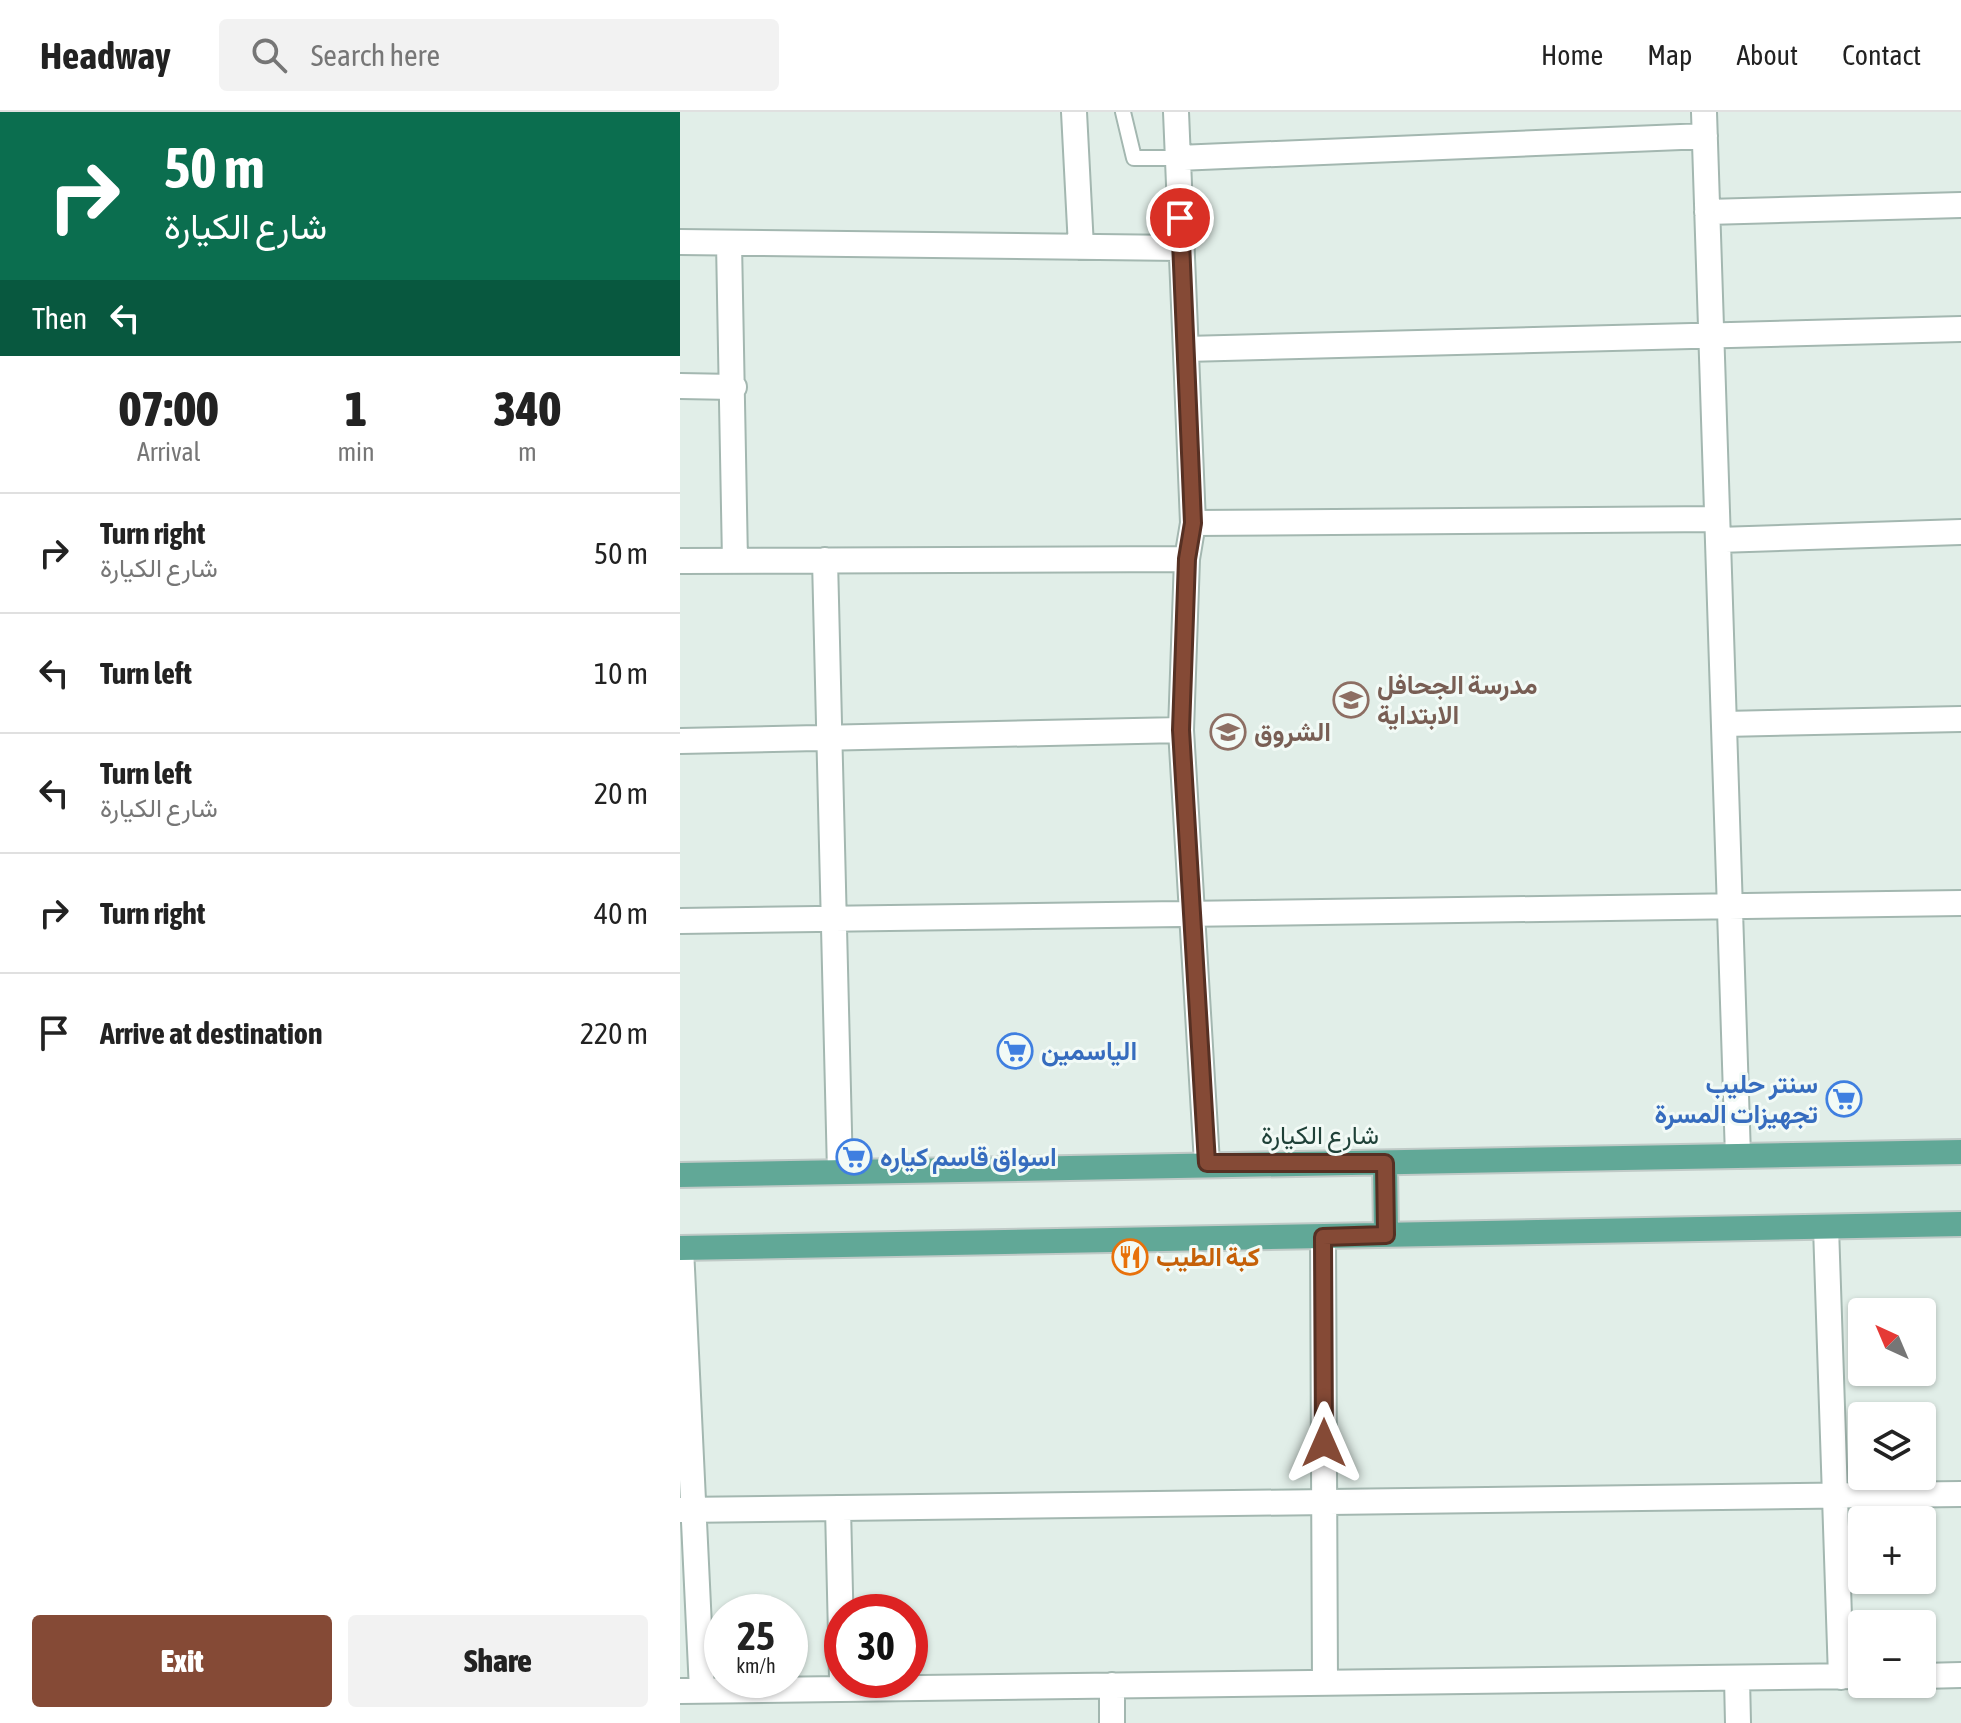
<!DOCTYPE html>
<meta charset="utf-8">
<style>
body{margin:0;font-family:"Asap Condensed",Vazirmatn,sans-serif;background:#f2f2f2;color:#222;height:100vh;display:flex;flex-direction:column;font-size:30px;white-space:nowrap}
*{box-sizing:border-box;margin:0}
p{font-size:26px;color:#767676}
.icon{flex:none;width:44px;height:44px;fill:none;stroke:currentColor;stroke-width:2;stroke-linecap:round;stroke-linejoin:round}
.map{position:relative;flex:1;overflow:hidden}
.side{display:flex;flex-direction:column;background:#fff;width:680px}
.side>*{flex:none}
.banner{background:#0b6e4f;color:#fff;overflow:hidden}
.needle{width:52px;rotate:316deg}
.controls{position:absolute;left:1168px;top:1186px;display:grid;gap:16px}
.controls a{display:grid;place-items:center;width:88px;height:88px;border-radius:8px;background:#fff;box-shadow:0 2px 6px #0004;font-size:40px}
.speed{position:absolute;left:24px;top:1482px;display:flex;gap:16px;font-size:40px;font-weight:700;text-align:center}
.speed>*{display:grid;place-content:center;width:104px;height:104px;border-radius:50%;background:#fff;box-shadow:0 2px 6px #0004;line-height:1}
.speed small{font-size:20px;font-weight:400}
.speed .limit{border:12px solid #d22;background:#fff;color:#111}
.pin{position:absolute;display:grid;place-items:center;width:68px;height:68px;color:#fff;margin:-34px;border:4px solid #fff;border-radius:50%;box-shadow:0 2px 8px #0007}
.me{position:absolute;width:88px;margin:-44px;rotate:0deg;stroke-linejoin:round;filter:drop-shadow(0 0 6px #0008)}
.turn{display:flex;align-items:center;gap:28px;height:168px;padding:0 32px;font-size:36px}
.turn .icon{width:104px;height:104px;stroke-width:2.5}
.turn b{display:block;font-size:56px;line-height:68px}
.then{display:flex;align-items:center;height:76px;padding:0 32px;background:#0003;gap:16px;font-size:30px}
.eta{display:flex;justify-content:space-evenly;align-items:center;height:136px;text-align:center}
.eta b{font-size:48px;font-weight:800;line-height:56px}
.button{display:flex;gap:16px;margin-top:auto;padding:16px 32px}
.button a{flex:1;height:92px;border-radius:8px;background:#854a36;color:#fff;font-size:32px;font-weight:800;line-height:92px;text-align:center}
.button a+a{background:#f2f2f2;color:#222}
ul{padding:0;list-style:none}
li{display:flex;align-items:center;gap:24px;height:120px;padding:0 32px;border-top:2px solid #e0e0e0}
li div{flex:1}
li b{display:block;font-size:30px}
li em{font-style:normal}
header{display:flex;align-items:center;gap:48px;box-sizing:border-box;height:112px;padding:0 40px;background:#fff;border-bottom:2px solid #e0e0e0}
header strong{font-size:38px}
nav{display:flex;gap:44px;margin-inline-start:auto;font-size:28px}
.search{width:560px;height:72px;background:#f2f2f2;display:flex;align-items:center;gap:20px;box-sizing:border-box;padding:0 28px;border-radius:8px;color:#767676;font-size:30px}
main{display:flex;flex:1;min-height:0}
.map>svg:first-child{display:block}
</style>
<header>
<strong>Headway</strong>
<div class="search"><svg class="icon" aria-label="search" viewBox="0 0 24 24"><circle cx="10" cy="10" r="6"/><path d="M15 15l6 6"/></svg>Search here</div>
<nav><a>Home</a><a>Map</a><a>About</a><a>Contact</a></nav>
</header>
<main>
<section class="side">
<div class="banner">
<div class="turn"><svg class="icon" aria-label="right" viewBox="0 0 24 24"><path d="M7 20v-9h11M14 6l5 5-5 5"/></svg><div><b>50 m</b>شارع الكيارة</div></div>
<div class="then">Then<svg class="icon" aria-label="left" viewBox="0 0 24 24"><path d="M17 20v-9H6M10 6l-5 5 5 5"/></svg></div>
</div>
<div class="eta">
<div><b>07:00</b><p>Arrival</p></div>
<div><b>1</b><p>min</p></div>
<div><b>340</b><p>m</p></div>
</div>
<ul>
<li><svg class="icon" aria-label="right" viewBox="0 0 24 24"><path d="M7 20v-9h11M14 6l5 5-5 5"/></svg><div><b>Turn right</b><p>شارع الكيارة</p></div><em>50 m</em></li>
<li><svg class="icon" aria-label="left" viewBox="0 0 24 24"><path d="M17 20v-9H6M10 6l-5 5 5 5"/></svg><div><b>Turn left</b></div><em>10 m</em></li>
<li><svg class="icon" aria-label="left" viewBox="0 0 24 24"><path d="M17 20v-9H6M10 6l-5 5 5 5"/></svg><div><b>Turn left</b><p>شارع الكيارة</p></div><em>20 m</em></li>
<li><svg class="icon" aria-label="right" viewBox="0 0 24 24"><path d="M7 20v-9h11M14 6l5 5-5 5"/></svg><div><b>Turn right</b></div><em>40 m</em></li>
<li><svg class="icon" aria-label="arrive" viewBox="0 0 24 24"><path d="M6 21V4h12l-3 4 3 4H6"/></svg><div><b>Arrive at destination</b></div><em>220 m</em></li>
</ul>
<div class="button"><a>Exit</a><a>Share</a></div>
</section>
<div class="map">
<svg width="1281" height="1611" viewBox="0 0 1281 1611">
<rect width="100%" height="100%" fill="#e1eee8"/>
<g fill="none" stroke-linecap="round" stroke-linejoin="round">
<defs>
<path id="service" d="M443,0L454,46H498"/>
<path id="minor" d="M394,0L401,135
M496,0L513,411L507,447L501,618L527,1051
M1024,0L1058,1044
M498,46L1025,24
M1027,100L1281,93
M0,130L501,136
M49,131L55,449
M506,237L1281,217
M0,274L54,275
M513,411L1037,407
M1038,428L1281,420
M145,448L160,1060
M0,449L507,447
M1044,612L1281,607
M0,629L501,618
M0,809L1281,791
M1146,1115L1161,1565
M643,1125L645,1571
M1,1136L22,1578
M158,1396L162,1566
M0,1398L1281,1382
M1242,1564L1281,1563
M1057,1566L1058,1611
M432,1573V1611
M0,1579L1182,1564"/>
<path id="primary" d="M705,1051L706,1123
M0,1063L1281,1040
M0,1136L1281,1112"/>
</defs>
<use href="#service" stroke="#a3b7b0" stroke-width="18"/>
<use href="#minor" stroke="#a3b7b0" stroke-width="28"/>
<use href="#primary" stroke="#c0cac7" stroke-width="28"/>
<use href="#service" stroke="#fff" stroke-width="14"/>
<use href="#minor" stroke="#fff" stroke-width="24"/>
<use href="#primary" stroke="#61a897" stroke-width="24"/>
</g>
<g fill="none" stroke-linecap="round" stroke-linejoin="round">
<defs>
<path id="route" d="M500,106L513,411L507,447L501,618L527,1051H705L706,1123L643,1125L644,1331"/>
</defs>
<use href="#route" stroke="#563023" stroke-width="20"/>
<use href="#route" stroke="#854a36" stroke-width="14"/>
</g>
<defs>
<symbol id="school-ring" viewBox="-11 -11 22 22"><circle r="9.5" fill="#f2faf6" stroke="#8d6e63" stroke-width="1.5"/><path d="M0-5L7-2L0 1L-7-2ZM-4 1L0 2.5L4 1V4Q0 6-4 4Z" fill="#8d6e63"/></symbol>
<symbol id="supermarket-ring" viewBox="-11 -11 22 22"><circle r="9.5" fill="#f2faf6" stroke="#3f7fe0" stroke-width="1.5"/><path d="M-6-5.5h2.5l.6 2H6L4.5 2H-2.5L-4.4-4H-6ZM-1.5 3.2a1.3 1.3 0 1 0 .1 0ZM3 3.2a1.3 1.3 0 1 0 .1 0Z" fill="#3f7fe0"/></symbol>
<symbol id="restaurant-ring" viewBox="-11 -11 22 22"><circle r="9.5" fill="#f2faf6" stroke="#e8710a" stroke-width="1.5"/><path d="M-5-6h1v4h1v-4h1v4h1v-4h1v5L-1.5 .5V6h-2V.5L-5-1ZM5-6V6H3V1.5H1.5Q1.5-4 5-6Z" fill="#e8710a"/></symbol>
</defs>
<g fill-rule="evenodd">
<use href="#school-ring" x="651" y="568" width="40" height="40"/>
<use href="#school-ring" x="528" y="600" width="40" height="40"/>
<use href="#supermarket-ring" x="315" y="919" width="40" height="40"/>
<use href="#supermarket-ring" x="1144" y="967" width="40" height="40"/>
<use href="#supermarket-ring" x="154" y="1025" width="40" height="40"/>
<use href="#restaurant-ring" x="430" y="1125" width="40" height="40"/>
</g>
<g text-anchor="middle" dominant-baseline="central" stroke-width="6" stroke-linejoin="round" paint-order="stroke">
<g font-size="26" font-weight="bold" fill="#785e54" stroke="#f2faf6" text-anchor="start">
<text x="697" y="573">مدرسة الجحافل<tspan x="697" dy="30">الابتداية</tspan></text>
<text x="574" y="620">الشروق</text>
</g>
<g font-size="26" font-weight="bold" fill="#366cbe" stroke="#f2faf6" text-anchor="start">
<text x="361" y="939">الياسمين</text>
<text x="1138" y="972" text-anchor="end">سنتر حليب<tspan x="1138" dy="30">تجهيزات المسرة</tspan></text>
<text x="200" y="1045">اسواق قاسم كياره</text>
</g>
<g font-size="26" fill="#1f4138" stroke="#f2faf6">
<text x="640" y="1023">شارع الكيارة</text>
</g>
<g font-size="26" font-weight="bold" fill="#c56008" stroke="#f2faf6" text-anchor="start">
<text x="476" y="1145">كبة الطيب</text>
</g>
</g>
</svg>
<div class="controls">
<a><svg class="needle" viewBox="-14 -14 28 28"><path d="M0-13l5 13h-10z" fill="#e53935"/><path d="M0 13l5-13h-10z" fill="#767676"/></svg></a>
<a><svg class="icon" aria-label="layers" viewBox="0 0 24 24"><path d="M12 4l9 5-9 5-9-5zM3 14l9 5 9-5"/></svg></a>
<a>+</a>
<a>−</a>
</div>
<div class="speed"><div>25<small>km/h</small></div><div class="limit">30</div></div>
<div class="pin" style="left:500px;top:106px;background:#d93025"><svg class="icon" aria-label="arrive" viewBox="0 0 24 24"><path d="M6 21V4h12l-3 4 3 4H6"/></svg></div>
<svg class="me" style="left:644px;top:1331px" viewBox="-20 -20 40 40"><path d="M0-17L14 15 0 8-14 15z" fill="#854a36" stroke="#fff" stroke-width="4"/></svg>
</div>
</main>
